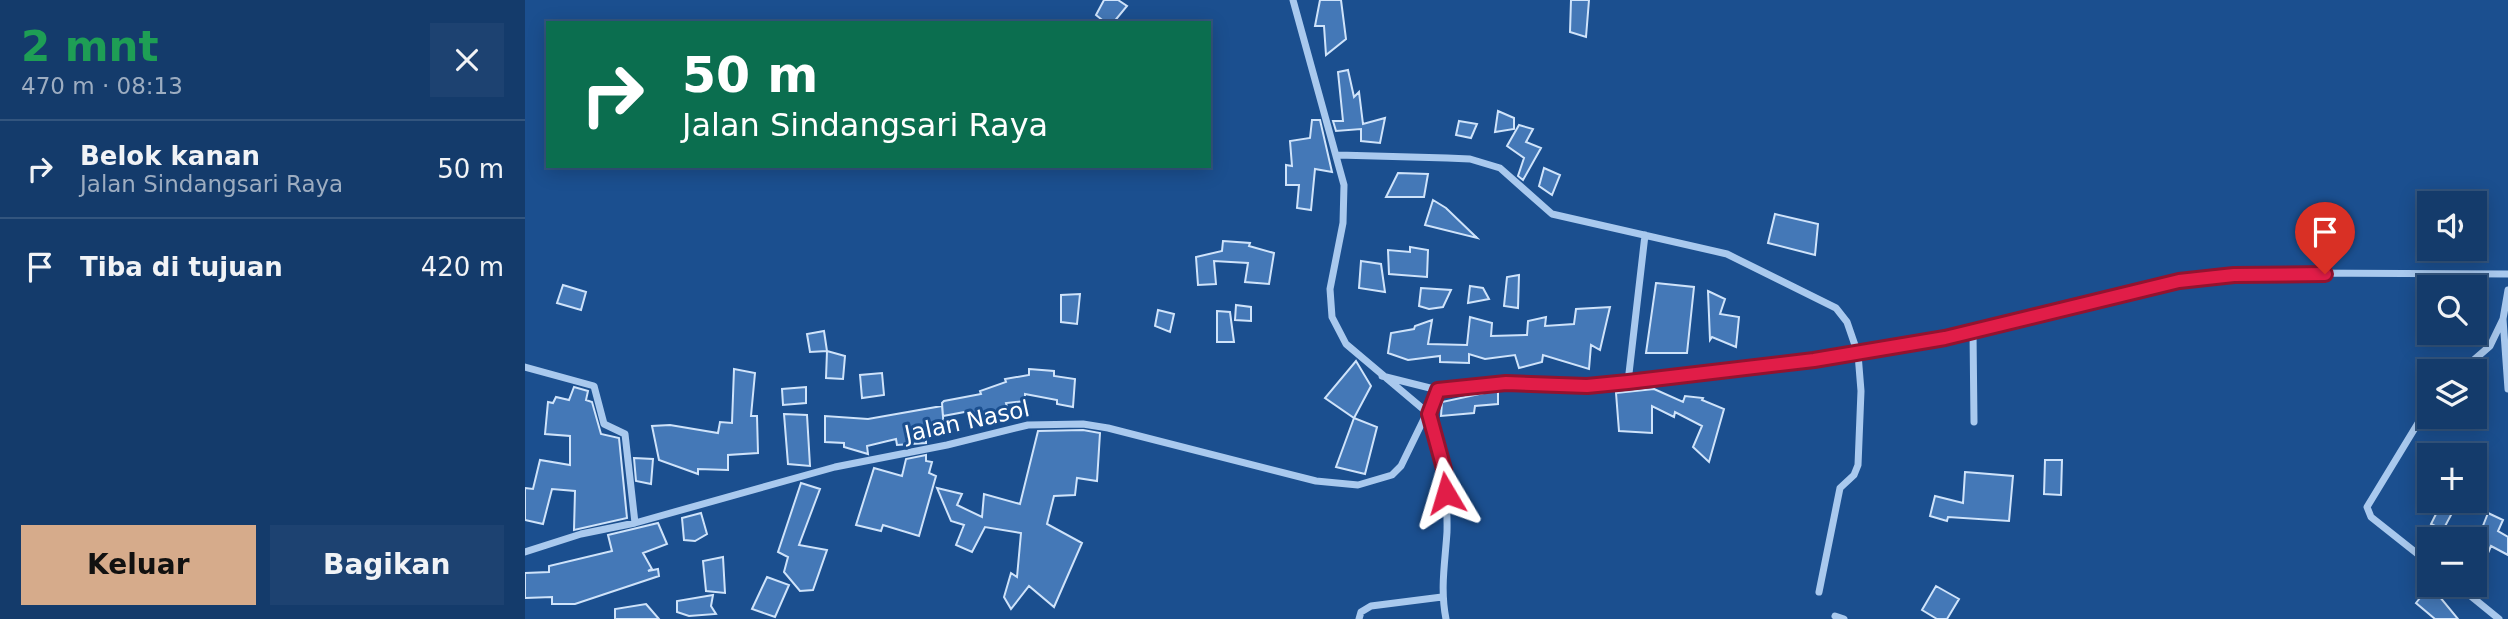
<!DOCTYPE html>
<html lang="id">
<meta charset="utf-8">
<style>
body{margin:0;font-family:"DejaVu Sans",sans-serif;background:#1d4271;color:#f1f3f6;height:100vh;display:flex;flex-direction:column;font-size:26px;white-space:nowrap}
*{box-sizing:border-box;margin:0}
p{font-size:23px;color:#9dadc1}
.icon{flex:none;width:38px;height:38px;fill:none;stroke:currentColor;stroke-width:2;stroke-linecap:round;stroke-linejoin:round}
.map{position:relative;flex:1;overflow:hidden}
.details{display:flex;flex-direction:column;background:#143b6b;width:525px}
.details>*{flex:none}
.guide{position:absolute;left:21px;top:21px;width:665px;height:147px;border-radius:0px;box-shadow:0 4px 18px #0003,0 0 0 2px #33557e;background:#0b6e4f;color:#fff;overflow:hidden}
.buttons{position:absolute;left:1892px;top:191px;display:grid;gap:14px}
.buttons a{display:grid;place-items:center;width:70px;height:70px;border-radius:0px;background:#143b6b;box-shadow:0 4px 18px #0003,0 0 0 2px #33557e;font-size:35px}
.pin{position:absolute;display:grid;place-items:center;width:60px;height:60px;color:#fff;margin:-72px -30px;border-radius:50% 50% 50% 0;rotate:-45deg;box-shadow:0 0 7px #0007}
.pin .icon{rotate:45deg}
.me{position:absolute;width:77px;margin:-38px;rotate:353deg;stroke-linejoin:round;filter:drop-shadow(0 0 5px #0008)}
.turn{display:flex;align-items:center;gap:24px;height:147px;padding:0 21px;font-size:32px}
.turn .icon{width:91px;height:91px;stroke-width:2.5}
.turn b{display:block;font-size:49px;line-height:60px}
.round{display:grid;place-items:center;flex:none;width:74px;height:74px;border-radius:0px;background:#1d4271}
.headline{display:flex;align-items:center;justify-content:space-between;height:119px;padding:0 21px}
h1{font-size:42px;font-weight:600;line-height:52px;color:#1e9e55}
.action{display:flex;gap:14px;margin-top:auto;padding:14px 21px}
.action a{flex:1;height:80px;border-radius:0px;background:#d6ab8b;color:#111;font-size:28px;font-weight:600;line-height:80px;text-align:center}
.action a+a{background:#1d4271;color:#f1f3f6}
ul{padding:0;list-style:none}
li{display:flex;align-items:center;gap:21px;height:98px;padding:0 21px;border-top:2px solid #33557e}
li div{flex:1}
li b{display:block;font-size:26px}
li em{font-style:normal}
main{display:flex;flex:1;min-height:0}
.map>svg:first-child{display:block}
</style>
<main>
<section class="details">
<div class="headline"><div><h1>2 mnt</h1><p>470 m · 08:13</p></div><a class="round"><svg class="icon" aria-label="close" viewBox="0 0 24 24"><path d="M6 6l12 12M18 6L6 18"/></svg></a></div>
<ul>
<li><svg class="icon" aria-label="right" viewBox="0 0 24 24"><path d="M7 20v-9h11M14 6l5 5-5 5"/></svg><div><b>Belok kanan</b><p>Jalan Sindangsari Raya</p></div><em>50 m</em></li>
<li><svg class="icon" aria-label="arrive" viewBox="0 0 24 24"><path d="M6 21V4h12l-3 4 3 4H6"/></svg><div><b>Tiba di tujuan</b></div><em>420 m</em></li>
</ul>
<div class="action"><a>Keluar</a><a>Bagikan</a></div>
</section>
<div class="map">
<svg width="1983" height="619" viewBox="0 0 1983 619">
<rect width="100%" height="100%" fill="#1b4f8f"/>
<path fill="#4478b7" stroke="#cfe3fa" stroke-width="2" d="M579,0H593L602,6L588,23H581L571,15Z
M795,0H816L821,39L801,55L799,26H790Z
M1046,0H1064L1061,37L1045,32Z
M823,70L829,97L834,92L838,124L860,118L855,143L836,141V129L811,131L808,121H818L813,72Z
M973,111L989,118V129L970,132Z
M787,120H795L807,172L790,169L786,210L772,208L774,185H761V165L767,166L765,141L785,138Z
M934,121L952,124L946,138L931,135Z
M994,125L1008,129L1001,142L1016,148L998,180L993,176L999,158L982,146Z
M1019,168L1035,175L1027,195L1014,186Z
M873,173L903,174L899,197H861Z
M908,200L921,208L952,238L900,225Z
M1250,214L1293,224L1290,255L1243,243Z
M698,241L725,243L724,246L749,253L744,284L720,282L723,263L689,261L691,284L673,285L671,257L697,251Z
M885,247L903,250L902,277L864,274L863,250L885,252Z
M836,261L856,264L860,292L834,288Z
M994,275L993,308L979,306L982,277Z
M1131,283L1169,287L1162,353H1121Z
M38,285L61,292L56,310L32,303Z
M945,286L958,288L964,299L943,303Z
M896,288L926,290L918,307L904,309L894,306Z
M1183,291L1200,299L1195,314L1214,317L1211,347L1187,337L1185,340Z
M555,294L552,324L536,322V295Z
M711,305L726,307V321L710,320Z
M1085,307L1075,350L1066,345L1064,369L1018,355L1017,362L994,368L990,355L960,359L944,354V363L915,362V356L883,360L863,353L866,333L889,329L890,326L907,320L903,344L942,345L945,317L967,323L966,336L1002,335L1003,321L1021,317L1020,326L1049,324L1051,309Z
M633,310L649,314L645,332L630,326Z
M692,311L705,312L709,342H692Z
M299,331L302,351L285,352L282,334Z
M302,351L320,356L318,379L301,378Z
M831,361L846,386L829,418L800,398Z
M209,369L230,373L226,416H232L233,453L203,455V470L173,469V474L134,460L127,426L145,425L193,433L195,422L207,423Z
M504,369L529,371V376L550,379L548,407L532,404V400L500,394V401L481,403L483,410L459,415V418L445,421V411L418,416L417,403L419,401L456,394L455,391L481,382L480,379L504,375Z
M357,373L359,395L337,398L335,375Z
M49,387L63,391L61,400L67,402L76,434L94,438L102,518L49,530L50,491L27,489L18,524L0,520V488L8,489L15,460L45,465V436L20,434L23,402L28,403L31,397L44,400Z
M281,387V403L258,405L257,389Z
M1129,389L1158,402L1160,396L1178,398L1177,400L1199,409L1184,462L1168,447L1177,426L1150,412L1149,417L1127,406V433L1094,431L1091,393Z
M973,390V404L950,406L949,413L916,416L917,402Z
M417,406L419,428L401,436V443L372,445L371,439L342,446L343,454L319,447V443L300,442V416L343,419Z
M259,414L282,415L285,466L263,464Z
M829,418L852,427L840,474L811,467Z
M558,430L575,433L572,481L552,478L550,495L529,496L522,524L557,543L529,607L504,586L486,609L479,597L486,573L492,577L496,533L460,527L447,552L431,545L439,525L426,521L412,488L437,494L432,505L457,517L459,494L495,504L513,431Z
M401,455V461L407,462L404,473L411,476L394,536L358,525L356,531L331,525L349,468L377,476L381,459Z
M109,458L128,459L126,484L111,481Z
M1520,460H1537L1536,495L1519,494Z
M1440,472L1488,476L1484,521L1423,517L1422,521L1405,516L1410,496L1438,503Z
M276,483L295,489L274,545L302,550L288,590L275,591L259,572L263,557L253,552Z
M1918,500H1934L1918,530L1906,524Z
M176,513L182,534L170,541L159,540L157,518Z
M1963,513L1978,520L1973,531L1983,537V555L1966,546L1963,553L1950,546Z
M133,523L142,544L118,553L127,569L123,571L133,569L134,576L50,604H27V597L0,598V573L24,572V566L87,551L83,535Z
M198,557L200,593L181,591L178,561Z
M242,577L264,585L250,617L227,609Z
M1906,584L1917,592L1914,596L1933,619H1910L1891,603Z
M1411,586L1434,599L1422,619H1412L1397,610Z
M188,595L186,606L191,614L164,616L152,612V601Z
M121,604L134,619H90V609Z"/>
<g fill="none" stroke-linecap="round" stroke-linejoin="round">
<path stroke="#a9c9ee" stroke-width="7" d="M768,0L819,185L818,223L805,289L807,317L821,344L904,414
M813,155L922,158L945,159L975,168L1027,214L1202,254L1311,308L1322,322L1333,354L1336,391L1333,465L1329,475L1315,488L1294,592
M1983,290L1978,319L1983,389
M1448,332L1449,422
M0,367L69,386L79,424L100,434L110,523
M1936,371L1965,346L1978,319
M857,376L913,390L981,383L1062,385L1103,382L1289,360L1420,339L1654,281L1709,275L1775,273L1983,274
M1103,382L1120,235
M1904,405L1842,507L1846,517L1904,563
M904,414C915,454 923,490 922,532C920,563 915,589 921,619
M0,552L56,534L110,523L310,467L422,445L503,425L558,424L583,428L791,481L833,485L867,475L876,466L913,390
M1931,584L1974,619
M1310,616L1319,619
M834,619L836,612L846,606L917,597"/>
</g>
<g fill="none" stroke-linecap="round" stroke-linejoin="round">
<defs>
<path id="route" d="M921,493L919,469L904,414L913,390L981,383L1062,386L1103,382L1289,360L1420,338L1654,281L1709,275L1800,274"/>
</defs>
<use href="#route" stroke="#92132f" stroke-width="18"/>
<use href="#route" stroke="#e11d48" stroke-width="12"/>
</g>
<g text-anchor="middle" dominant-baseline="central" stroke-width="6" stroke-linejoin="round" paint-order="stroke">
<g font-size="23" fill="#fff" stroke="#1b4f8f">
<text transform="translate(442 421) rotate(-12)">Jalan Nasol</text>
</g>
</g>
</svg>
<div class="buttons">
<a><svg class="icon" aria-label="sound" viewBox="0 0 24 24"><path d="M4 9h4l5-4v14l-5-4H4zM17 9q2 3 0 6"/></svg></a>
<a><svg class="icon" aria-label="search" viewBox="0 0 24 24"><circle cx="10" cy="10" r="6"/><path d="M15 15l6 6"/></svg></a>
<a><svg class="icon" aria-label="layers" viewBox="0 0 24 24"><path d="M12 4l9 5-9 5-9-5zM3 14l9 5 9-5"/></svg></a>
<a>+</a>
<a>−</a>
</div>
<div class="pin" style="left:1800px;top:274px;background:#d93025"><svg class="icon" aria-label="arrive" viewBox="0 0 24 24"><path d="M6 21V4h12l-3 4 3 4H6"/></svg></div>
<svg class="me" style="left:921px;top:493px" viewBox="-20 -20 40 40"><path d="M0-17L14 15 0 8-14 15z" fill="#e11d48" stroke="#fff" stroke-width="4"/></svg>
<div class="guide">
<div class="turn"><svg class="icon" aria-label="right" viewBox="0 0 24 24"><path d="M7 20v-9h11M14 6l5 5-5 5"/></svg><div><b>50 m</b>Jalan Sindangsari Raya</div></div>
</div>
</div>
</main>
